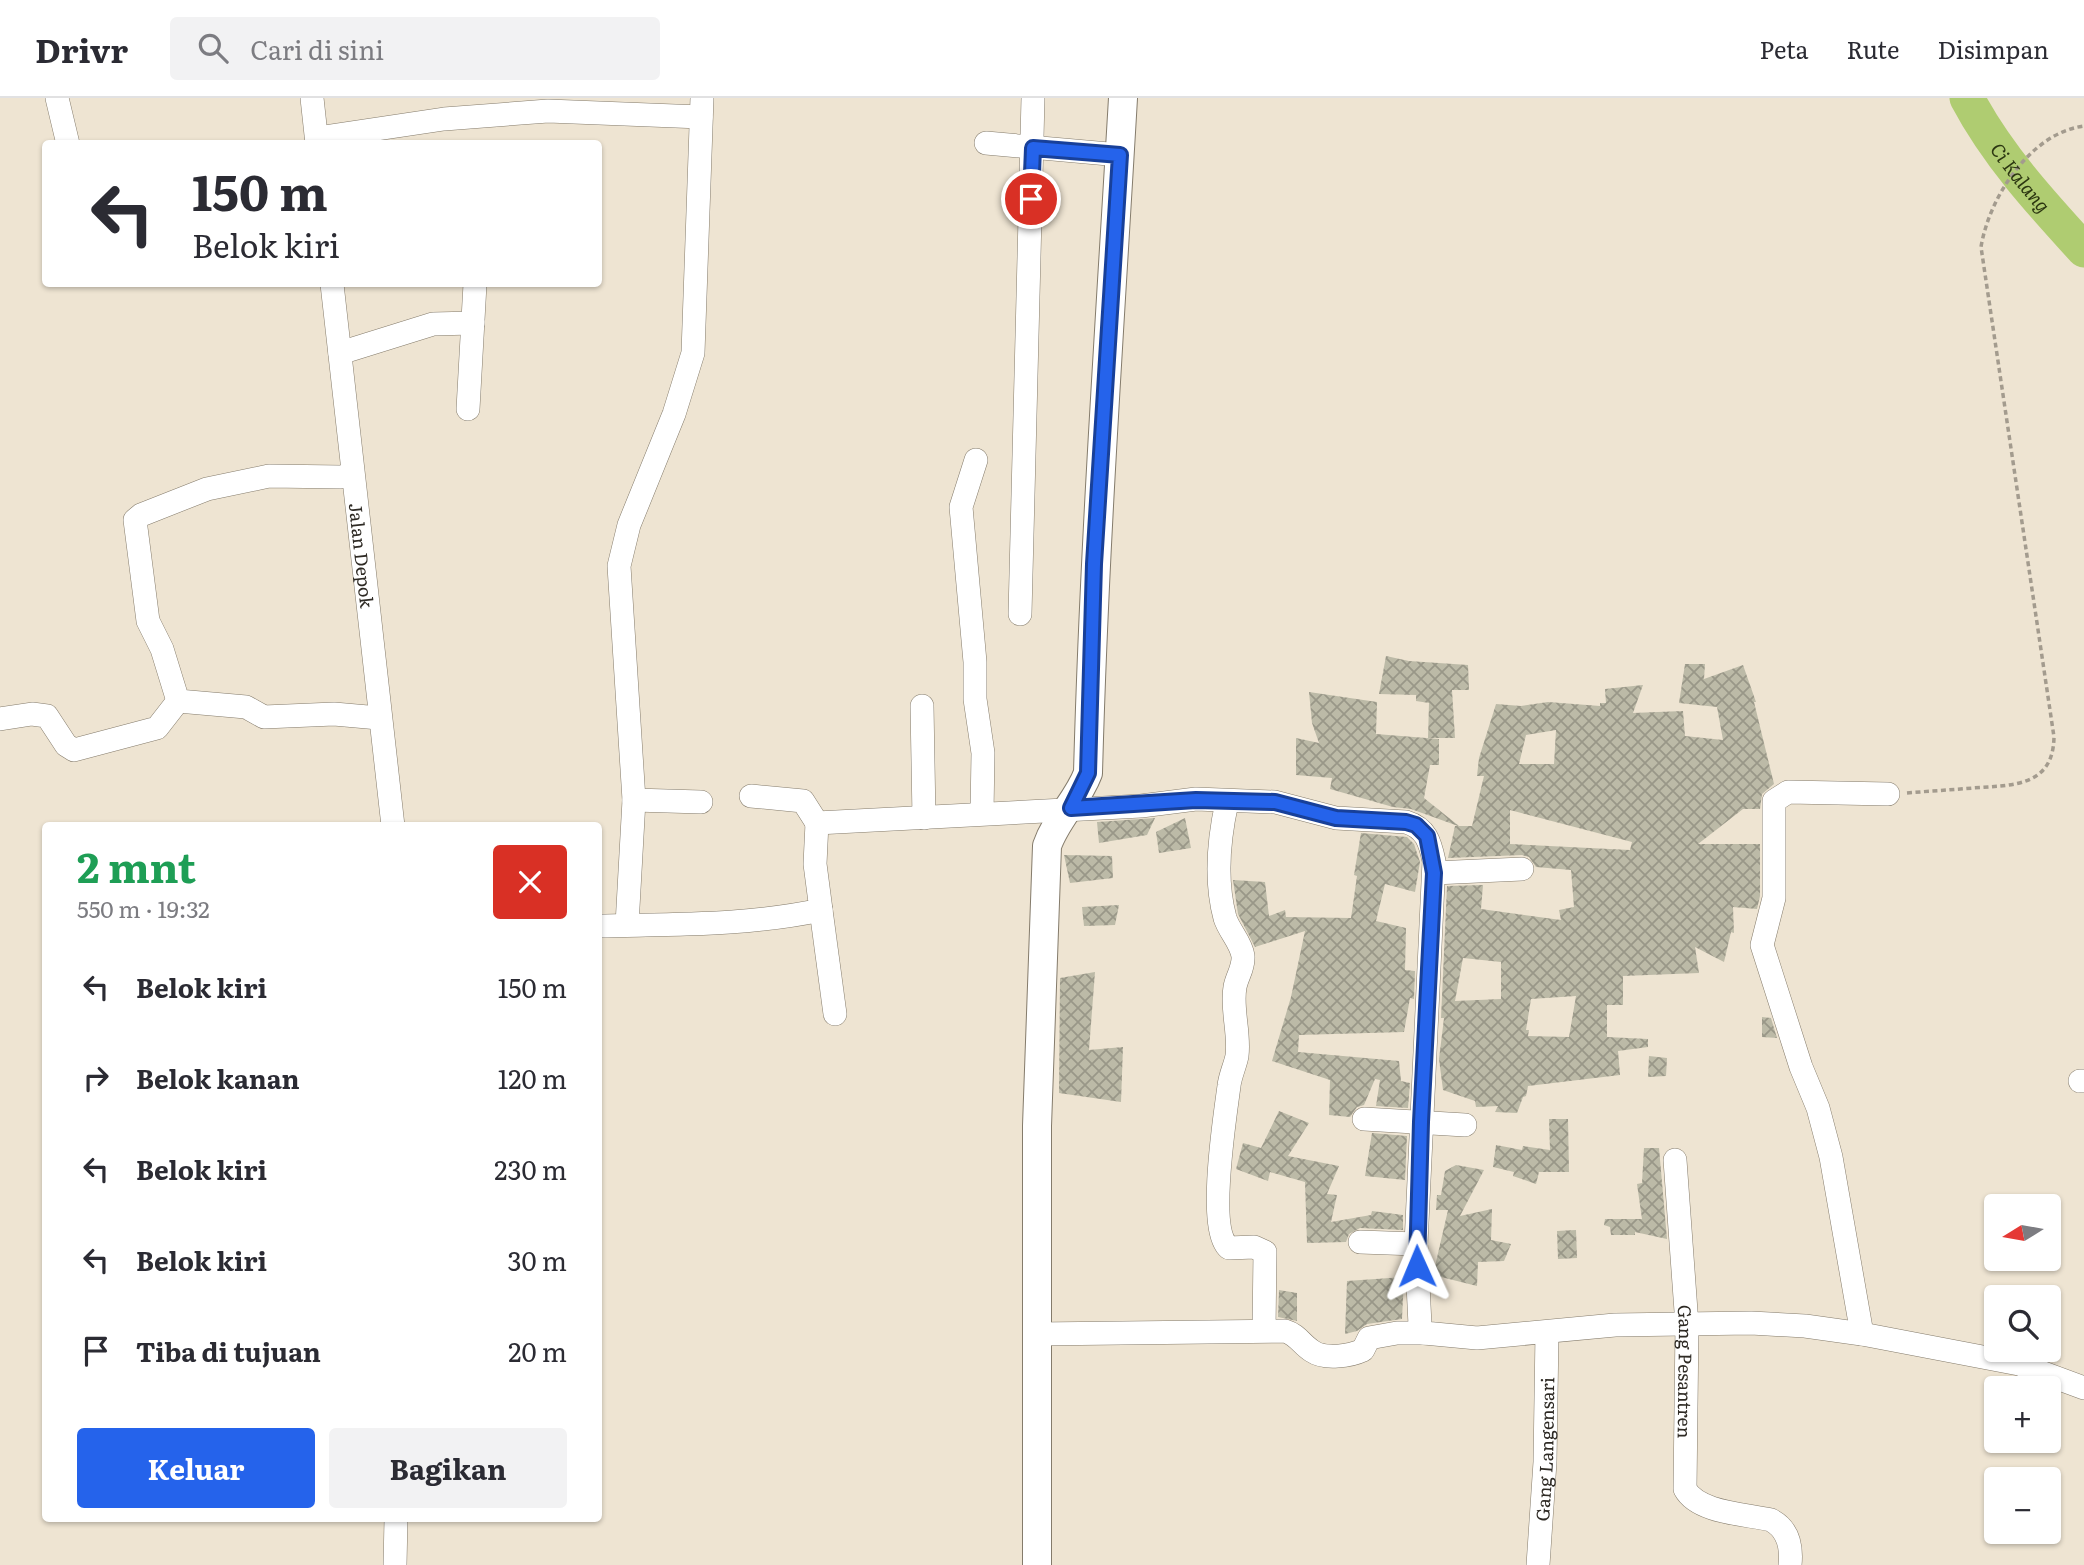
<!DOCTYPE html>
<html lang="id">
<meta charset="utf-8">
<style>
body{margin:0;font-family:Literata,serif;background:#f2f2f3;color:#2b2b33;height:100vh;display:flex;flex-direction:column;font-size:26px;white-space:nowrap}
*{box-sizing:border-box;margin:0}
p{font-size:23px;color:#7c7c81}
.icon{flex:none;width:38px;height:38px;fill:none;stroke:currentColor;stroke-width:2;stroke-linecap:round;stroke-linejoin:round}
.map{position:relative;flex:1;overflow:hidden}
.sheet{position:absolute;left:42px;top:724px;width:560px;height:700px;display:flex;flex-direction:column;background:#fff;border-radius:7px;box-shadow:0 2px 5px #0004}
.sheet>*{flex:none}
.top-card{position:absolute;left:42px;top:42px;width:560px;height:147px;border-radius:7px;box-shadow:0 2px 5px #0004;background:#fff;color:#2b2b33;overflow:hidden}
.needle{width:46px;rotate:259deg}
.tools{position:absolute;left:1984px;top:1096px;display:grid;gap:14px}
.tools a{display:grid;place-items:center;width:77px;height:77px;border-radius:7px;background:#fff;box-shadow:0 2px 5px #0004;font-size:35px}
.pin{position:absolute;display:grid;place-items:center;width:60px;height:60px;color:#fff;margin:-30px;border:4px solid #fff;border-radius:50%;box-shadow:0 2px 7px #0007}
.me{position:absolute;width:77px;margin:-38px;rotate:359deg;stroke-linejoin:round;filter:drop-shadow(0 0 5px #0008)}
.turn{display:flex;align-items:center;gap:24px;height:147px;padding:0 35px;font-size:32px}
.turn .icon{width:91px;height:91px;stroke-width:2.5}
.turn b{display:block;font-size:49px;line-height:60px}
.round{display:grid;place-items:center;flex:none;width:74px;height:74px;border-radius:7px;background:#f2f2f3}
.summary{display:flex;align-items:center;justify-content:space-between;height:119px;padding:0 35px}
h1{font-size:42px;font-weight:700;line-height:52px;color:#1e9e55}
.button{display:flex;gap:14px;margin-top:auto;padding:14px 35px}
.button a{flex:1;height:80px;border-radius:7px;background:#2563eb;color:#fff;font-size:28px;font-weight:700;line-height:80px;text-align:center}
.button a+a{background:#f2f2f3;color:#2b2b33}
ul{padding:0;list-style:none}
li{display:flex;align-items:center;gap:21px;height:91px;padding:0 35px}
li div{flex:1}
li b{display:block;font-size:26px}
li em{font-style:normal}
header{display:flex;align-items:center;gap:42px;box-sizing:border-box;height:98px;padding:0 35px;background:#fff;border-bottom:2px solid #e1e1e2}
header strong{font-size:33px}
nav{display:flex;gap:38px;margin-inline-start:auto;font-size:24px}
.search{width:490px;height:63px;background:#f2f2f3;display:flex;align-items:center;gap:18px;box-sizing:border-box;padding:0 24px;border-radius:7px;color:#7c7c81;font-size:26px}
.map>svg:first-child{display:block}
</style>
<header>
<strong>Drivr</strong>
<div class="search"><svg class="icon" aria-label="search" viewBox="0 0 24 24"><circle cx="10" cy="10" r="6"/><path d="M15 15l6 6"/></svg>Cari di sini</div>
<nav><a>Peta</a><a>Rute</a><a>Disimpan</a></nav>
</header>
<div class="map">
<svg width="2084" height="1467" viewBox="0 0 2084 1467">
<defs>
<pattern id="building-cross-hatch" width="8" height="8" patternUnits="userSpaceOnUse" patternTransform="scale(1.75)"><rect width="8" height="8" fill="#bcbaa7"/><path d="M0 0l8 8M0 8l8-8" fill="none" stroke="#999788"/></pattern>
</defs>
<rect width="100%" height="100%" fill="#eee4d2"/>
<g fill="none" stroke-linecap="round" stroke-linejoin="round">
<path stroke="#afcc71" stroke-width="35" id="s1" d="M1967,0C1997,57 2041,105 2084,152"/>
</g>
<path fill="url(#building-cross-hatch)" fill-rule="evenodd" d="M1386,558L1409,563L1468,567L1469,592H1452L1455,640H1428L1429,605L1416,603V597L1379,596Z
M1685,566H1705L1704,581L1743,567L1756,604H1754L1774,686L1762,696L1760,711H1743L1698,746H1760V798L1757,811L1733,809L1734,835L1731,834L1724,864L1695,849L1699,875L1623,878V907H1607V939L1648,941V949L1618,953L1620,977L1528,988L1526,998L1523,999L1517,1015L1495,1014L1498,1008L1476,1009L1475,1003L1443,992L1439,961L1444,920H1441L1447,788L1483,787L1481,811L1561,822L1559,812L1574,809L1571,772L1536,769L1529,759L1522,757L1448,760L1455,728H1458L1411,711L1393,709L1330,691L1332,680L1296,677V640L1319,645L1312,625L1309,594L1377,604L1376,636L1439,641V667H1430L1424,700L1459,728H1472L1484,678H1477L1479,660L1496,606L1521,608L1548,604L1600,608V605H1606L1605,591L1643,587L1633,615L1683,613L1685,638L1723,642L1717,609L1679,605ZM1556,632L1554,666H1519L1526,637ZM1510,712L1632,744L1630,752L1510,746ZM1463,860L1501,864V901L1455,903ZM1576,898L1569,939L1528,938L1529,932H1526L1531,901Z
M1155,720L1147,737L1099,745L1097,724Z
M1185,720L1191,750L1159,755L1156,734Z
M1361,735L1407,739L1414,746L1420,764L1415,794L1385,786L1376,823L1406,830L1405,872L1415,873L1414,901L1410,900L1404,934L1299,937L1298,954L1399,963L1401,983L1410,985L1408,1010L1376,1008L1380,982L1375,981L1364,1007L1357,1009L1350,1019L1329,1017L1330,982L1272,963L1291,899L1305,833L1255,849L1238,816L1233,782L1265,784L1269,818L1285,812L1286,819L1351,820L1357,778L1354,777Z
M1064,757L1112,758L1113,780L1070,785Z
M1119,807L1115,827L1084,828L1082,809Z
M1095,874L1089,952L1123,949L1121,1004L1059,995L1060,880Z
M1762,919L1771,920L1777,940L1762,939Z
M1649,958L1667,960L1666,978L1648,979Z
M1279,1013L1309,1025L1288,1058L1339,1068L1327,1096L1337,1097L1331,1124L1371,1117L1372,1113L1403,1117V1132L1360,1130L1349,1136L1346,1144L1307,1145L1305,1084L1270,1074L1268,1083L1236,1071L1243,1045L1261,1050Z
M1549,1021H1568L1569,1074H1539L1536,1086L1513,1078L1514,1074L1493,1069L1496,1047L1522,1052L1523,1048L1550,1052Z
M1372,1035L1407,1038L1405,1082L1365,1078Z
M1644,1050H1659L1667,1141L1635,1134V1137H1611L1610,1129L1604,1127L1605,1121H1642L1637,1086L1642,1085Z
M1456,1067L1484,1072L1460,1118L1492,1111L1491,1142L1511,1146L1504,1163L1478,1164L1477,1188L1433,1177L1448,1112H1436L1437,1097H1441L1445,1073Z
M1576,1132L1577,1160L1558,1161L1557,1133Z
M1404,1179L1402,1221L1367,1226L1357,1233L1345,1236L1347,1183Z
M1279,1192L1297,1195V1223L1278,1219Z"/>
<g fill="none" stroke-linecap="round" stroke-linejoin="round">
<defs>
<g id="minor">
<path d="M57,0L68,46"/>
<path d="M312,0L317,46"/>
<path d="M317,40L444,21L548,13L701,19"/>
<path d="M986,45L1120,57"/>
<path id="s2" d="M332,186L393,728"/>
<path d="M340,255L433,226L473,225"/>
<path d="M468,311L475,186"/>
<path d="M976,362L961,409L975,564V601L983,655L982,715"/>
<path d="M352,376L341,379L269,378L207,391L141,417L135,422L148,523L162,551L178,603L246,609L264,619L334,616L379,620"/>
<path d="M1020,516L1033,0"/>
<path d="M922,608L924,720"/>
<path d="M0,621L32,616L47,618L66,647L74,652L157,630L178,603"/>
<path d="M751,698L803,703L817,725"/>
<path d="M634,702L701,704"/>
<path d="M1227,704C1219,740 1215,783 1225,820C1229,833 1241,844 1243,858C1244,870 1237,878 1235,889C1231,911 1240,935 1237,958C1235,968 1230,978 1229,988C1225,1018 1207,1132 1229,1150L1254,1149L1265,1154L1264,1232"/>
<path d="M1434,775L1522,771"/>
<path d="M821,812L835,916"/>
<path d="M627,827L634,702L619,468L629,427L674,316L693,255L702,0"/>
<path d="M598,828C675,826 745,828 821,812L815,766L817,725L1141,708L1196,701L1275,704L1336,720L1406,724C1426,730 1430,744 1434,763L1416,1146L1420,1227L1424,1235L1477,1240L1615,1227L1751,1225L1805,1228L1862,1236L2019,1266L2084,1290"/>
<path d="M2080,983H2084"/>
<path d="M1364,1021L1465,1027"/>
<path id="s3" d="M1675,1062L1687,1227L1685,1391C1698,1415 1746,1416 1771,1422C1788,1431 1792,1448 1790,1467"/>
<path d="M1360,1144L1416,1146"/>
<path d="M1037,1236L1285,1233C1298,1237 1301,1246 1312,1253C1325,1262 1350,1258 1363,1252L1369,1240L1397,1235H1424"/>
<path d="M1862,1236L1831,1059L1818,1010L1801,969L1762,847L1774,800V703L1788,694L1888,696"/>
<path d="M395,1467L396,1421"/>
<path id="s4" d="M1538,1467L1545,1364L1547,1235"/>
</g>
<path id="tertiary" d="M1037,1467V1028L1047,748C1056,721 1078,702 1088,675C1094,449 1110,225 1123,0"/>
</defs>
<use href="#minor" stroke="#847b6b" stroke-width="24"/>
<use href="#tertiary" stroke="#847b6b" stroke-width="30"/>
<path stroke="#a39b8e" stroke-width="3.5" stroke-dasharray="5 3.5" stroke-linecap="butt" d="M1907,695C1929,693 1951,692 1973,690C2013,687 2053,689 2054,639L1981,149C1989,100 2030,35 2084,28"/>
<use href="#minor" stroke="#fff" stroke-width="23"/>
<use href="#tertiary" stroke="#fff" stroke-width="28"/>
</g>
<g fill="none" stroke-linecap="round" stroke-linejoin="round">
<defs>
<path id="route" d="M1031,101L1033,50L1120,57L1094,466L1088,675L1071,710L1196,702L1275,704L1336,720L1406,724L1416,727L1427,738L1434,775L1421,1024L1417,1168"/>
</defs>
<use href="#route" stroke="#184099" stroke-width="18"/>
<use href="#route" stroke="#2563eb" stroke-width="12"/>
</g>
<g text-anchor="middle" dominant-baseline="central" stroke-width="5" stroke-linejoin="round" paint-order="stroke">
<g font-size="18" fill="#2e2a24" stroke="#fff">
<text stroke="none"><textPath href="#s2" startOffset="273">Jalan Depok</textPath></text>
<text stroke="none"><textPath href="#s3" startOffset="212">Gang Pesantren</textPath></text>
<text stroke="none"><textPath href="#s4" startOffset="116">Gang Langensari</textPath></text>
</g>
<g font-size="19" font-style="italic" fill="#2c3711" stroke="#fff">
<text stroke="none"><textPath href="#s1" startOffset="96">Ci Kalang</textPath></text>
</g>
</g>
</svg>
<div class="tools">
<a><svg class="needle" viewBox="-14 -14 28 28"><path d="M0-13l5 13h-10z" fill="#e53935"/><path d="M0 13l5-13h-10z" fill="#7c7c81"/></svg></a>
<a><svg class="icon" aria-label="search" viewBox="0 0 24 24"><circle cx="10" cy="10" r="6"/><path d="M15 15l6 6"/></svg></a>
<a>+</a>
<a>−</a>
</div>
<div class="pin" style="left:1031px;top:101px;background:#d93025"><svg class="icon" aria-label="arrive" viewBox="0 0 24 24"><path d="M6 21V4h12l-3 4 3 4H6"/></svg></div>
<svg class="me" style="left:1417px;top:1168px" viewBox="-20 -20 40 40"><path d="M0-17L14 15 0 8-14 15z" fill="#2563eb" stroke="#fff" stroke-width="4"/></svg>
<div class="top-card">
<div class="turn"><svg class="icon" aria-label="left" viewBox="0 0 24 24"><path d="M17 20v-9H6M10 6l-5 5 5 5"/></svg><div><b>150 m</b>Belok kiri</div></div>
</div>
<section class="sheet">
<div class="summary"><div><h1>2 mnt</h1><p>550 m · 19:32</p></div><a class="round" style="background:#d93025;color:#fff"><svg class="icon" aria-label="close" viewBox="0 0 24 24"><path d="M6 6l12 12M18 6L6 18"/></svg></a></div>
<ul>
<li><svg class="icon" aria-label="left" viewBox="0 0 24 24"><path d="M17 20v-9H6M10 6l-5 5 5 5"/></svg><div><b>Belok kiri</b></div><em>150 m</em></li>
<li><svg class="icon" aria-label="right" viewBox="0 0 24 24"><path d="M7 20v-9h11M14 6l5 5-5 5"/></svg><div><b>Belok kanan</b></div><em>120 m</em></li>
<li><svg class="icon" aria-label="left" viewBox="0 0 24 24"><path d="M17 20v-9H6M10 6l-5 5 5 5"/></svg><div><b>Belok kiri</b></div><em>230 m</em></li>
<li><svg class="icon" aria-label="left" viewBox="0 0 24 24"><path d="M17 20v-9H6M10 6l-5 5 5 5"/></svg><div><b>Belok kiri</b></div><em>30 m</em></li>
<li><svg class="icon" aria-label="arrive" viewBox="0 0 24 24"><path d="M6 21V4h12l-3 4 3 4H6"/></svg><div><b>Tiba di tujuan</b></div><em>20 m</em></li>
</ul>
<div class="button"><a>Keluar</a><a>Bagikan</a></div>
</section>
</div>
